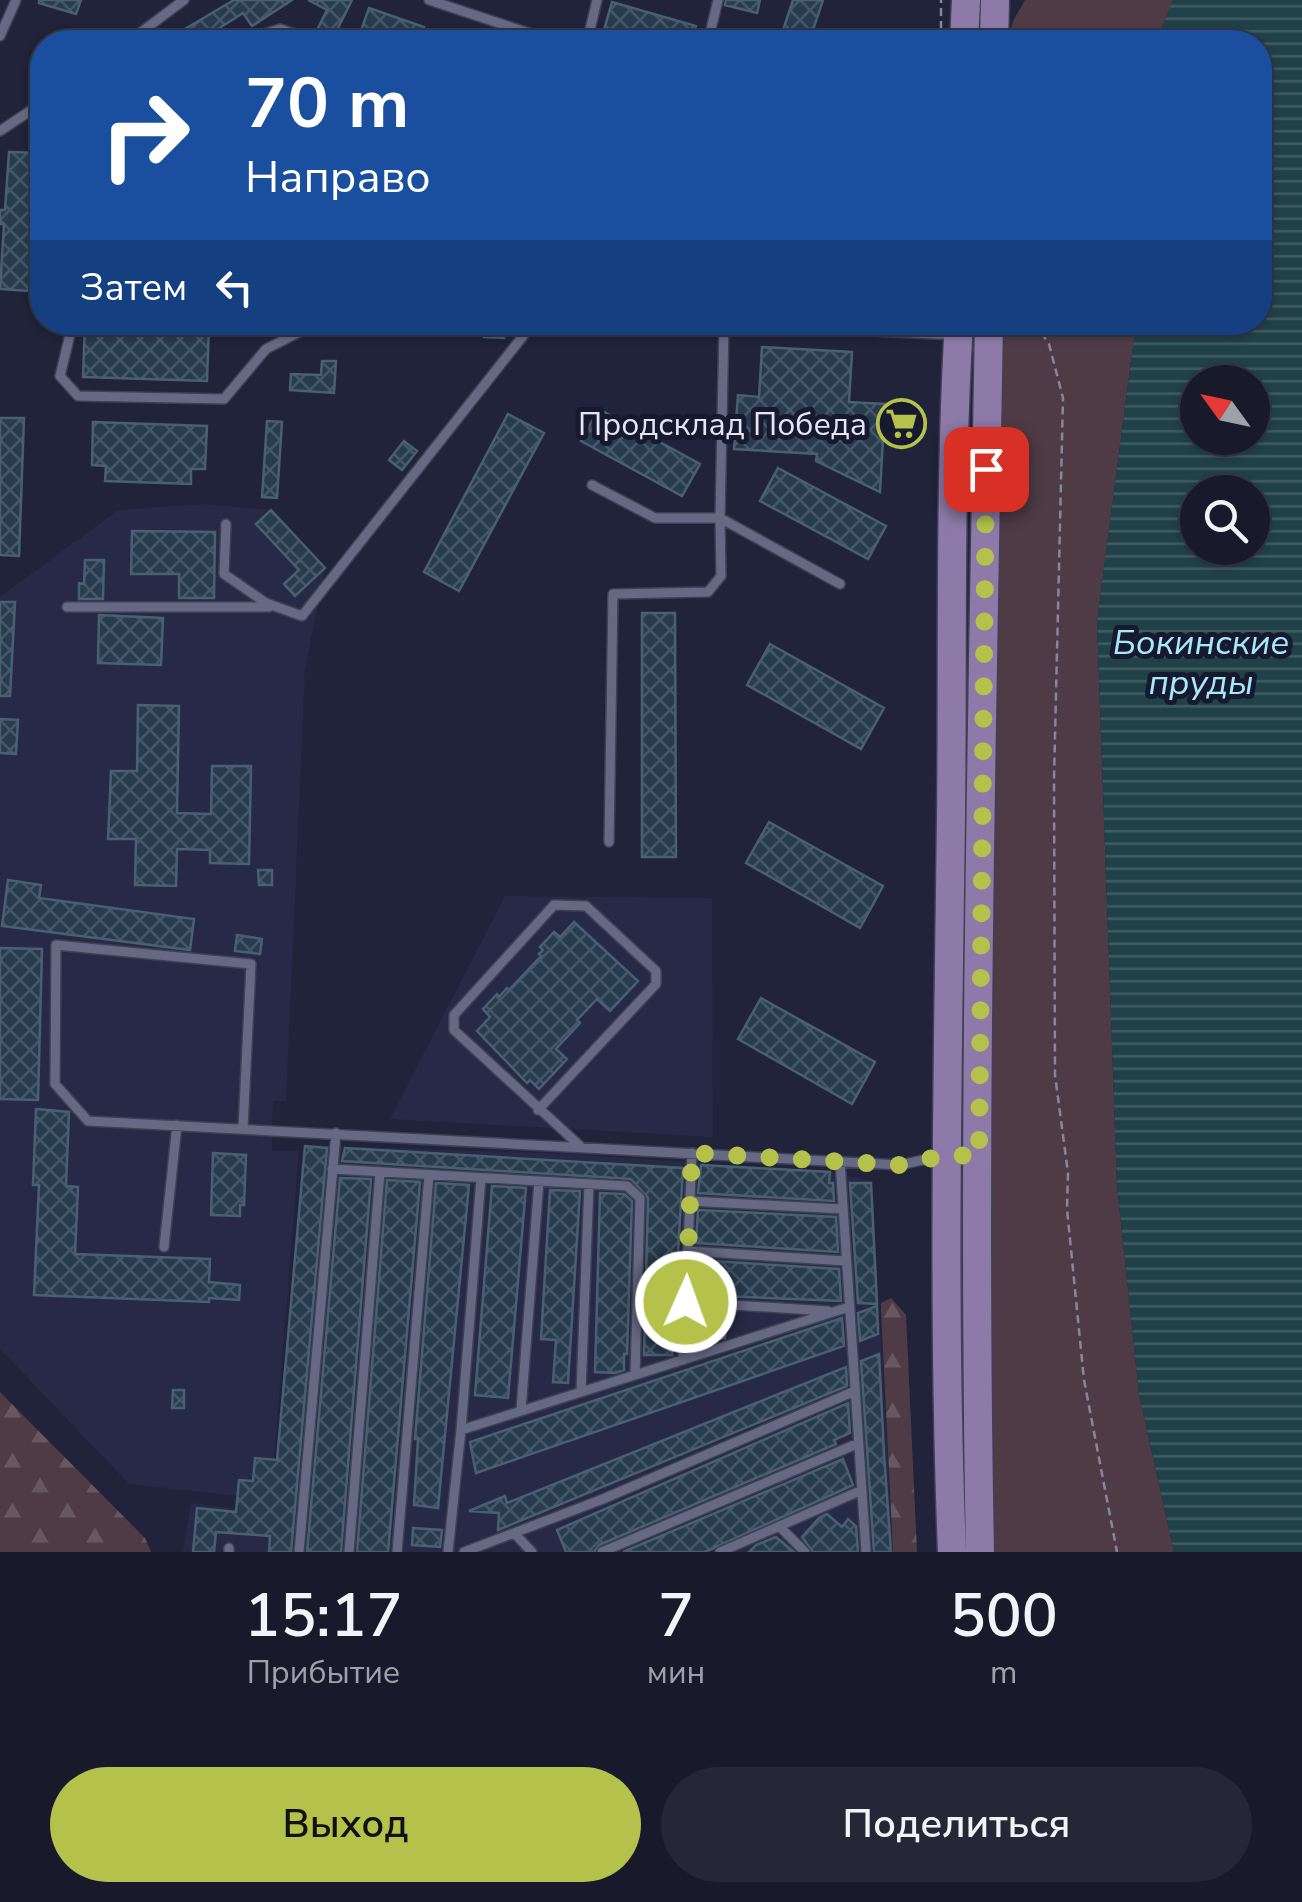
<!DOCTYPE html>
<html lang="ru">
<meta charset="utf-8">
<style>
body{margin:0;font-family:"Nunito Sans",sans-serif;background:#252737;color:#f1f3f6;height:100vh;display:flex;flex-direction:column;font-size:38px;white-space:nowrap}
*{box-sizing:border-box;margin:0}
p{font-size:32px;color:#9fa1a9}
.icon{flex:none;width:55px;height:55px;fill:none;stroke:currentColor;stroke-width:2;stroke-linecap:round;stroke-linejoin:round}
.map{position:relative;height:1552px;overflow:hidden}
.details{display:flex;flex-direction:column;background:#181a2b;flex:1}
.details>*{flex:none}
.top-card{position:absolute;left:30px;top:30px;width:1242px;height:305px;border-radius:40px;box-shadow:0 2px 8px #0004,0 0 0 2px #363847;background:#1a4fa0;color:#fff;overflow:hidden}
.needle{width:65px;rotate:303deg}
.tools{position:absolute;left:1180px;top:365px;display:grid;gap:20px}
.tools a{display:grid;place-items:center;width:90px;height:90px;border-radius:50%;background:#181a2b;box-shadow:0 2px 8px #0004,0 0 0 2px #363847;font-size:50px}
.pin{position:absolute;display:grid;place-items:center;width:85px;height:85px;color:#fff;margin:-42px;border-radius:20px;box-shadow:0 5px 15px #0006}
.me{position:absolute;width:110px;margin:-55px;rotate:2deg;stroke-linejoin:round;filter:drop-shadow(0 0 8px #0008)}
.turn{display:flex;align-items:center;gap:35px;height:210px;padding:0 50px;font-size:45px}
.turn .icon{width:130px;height:130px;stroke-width:2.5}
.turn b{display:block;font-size:70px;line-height:85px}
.then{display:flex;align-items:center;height:95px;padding:0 50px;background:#0003;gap:20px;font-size:38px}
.eta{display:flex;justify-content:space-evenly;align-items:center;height:170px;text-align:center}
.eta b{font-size:60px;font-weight:600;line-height:70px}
.primary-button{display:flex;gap:20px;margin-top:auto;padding:20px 50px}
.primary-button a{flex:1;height:115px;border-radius:60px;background:#b4c24b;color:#111;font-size:40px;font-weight:600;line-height:115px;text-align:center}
.primary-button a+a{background:#252737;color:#f1f3f6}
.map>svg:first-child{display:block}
</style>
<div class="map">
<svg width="1302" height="1552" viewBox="0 0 1302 1552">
<defs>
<pattern id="forest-firs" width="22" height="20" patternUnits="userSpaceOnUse" patternTransform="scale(2.5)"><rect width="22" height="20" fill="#4e3b46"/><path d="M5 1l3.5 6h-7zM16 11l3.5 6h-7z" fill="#675761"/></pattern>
<pattern id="water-rules" width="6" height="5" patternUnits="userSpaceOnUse" patternTransform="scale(2.5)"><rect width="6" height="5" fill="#204148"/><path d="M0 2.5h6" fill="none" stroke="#405c63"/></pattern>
<pattern id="building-cross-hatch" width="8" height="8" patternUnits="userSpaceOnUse" patternTransform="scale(2.5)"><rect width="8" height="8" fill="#273c4e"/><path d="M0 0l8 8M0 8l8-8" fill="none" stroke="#465868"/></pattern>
</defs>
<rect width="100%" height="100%" fill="#202339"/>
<path fill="#272a46" d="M203,504L271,510L325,568L305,670L286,1101H273L272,1151H299L271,1496L267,1499L129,1484L0,1349V597L118,510Z
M505,896L712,898L713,1137L390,1119Z
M303,1145L570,1154L829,1172L872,1181L893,1552H183L191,1503L272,1513Z"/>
<path fill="#4e3b46" d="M1025,0H1173L1156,42H1007L1013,21Z
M1001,323H1136L1097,622L1117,1185L1139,1394L1174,1552H992L990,1226Z"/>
<path fill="url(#forest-firs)" d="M891,1298L906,1315L917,1552H893L881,1311V1303Z
M0,1392L145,1538L151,1552H0Z"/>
<path fill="url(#water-rules)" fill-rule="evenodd" d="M1173,0H1302V1552H1174L1139,1394L1117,1185L1097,621L1136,323L1260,322V42H1156ZM1198,382H1252V438H1198ZM1198,492H1252V548H1198Z"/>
<path fill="url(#building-cross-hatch)" stroke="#495f72" stroke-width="2.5" d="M39,0H81L76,14L39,3Z
M234,0H292L252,26L243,13L218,29L227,42H210L206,35L193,42H163Z
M308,0H352L332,40L316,32L327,10Z
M726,0H760L757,13L725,5Z
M793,0H823L809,42H779Z
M612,2L696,26L691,42H648L604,30Z
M369,8L424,27L418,42H367L358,39Z
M9,152L42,153V169L37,170L29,291L0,289L4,224H0V210H5Z
M85,322L209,325L207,381L83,377Z
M485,322H505L504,338L484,337Z
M762,347L852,352L849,402L885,404L880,492L816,461L817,454L734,449L738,395L759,397Z
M322,361H336L334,393L290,390L291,374L321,375Z
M599,409L700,464L682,496L581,441Z
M508,414L544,433L459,591L424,572Z
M0,418H24L19,556L0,555Z
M267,421L282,422L277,498L262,497Z
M93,422L207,426L205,469H191V484L105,481L106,466L92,465Z
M404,441L417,451L402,470L389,460Z
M778,468L886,526L868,559L760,501Z
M271,510L325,568L295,596L284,584L299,570L256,524Z
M132,531L215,532L214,598H179V574H131Z
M85,560H104L103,599H79V583L84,584Z
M0,602H15L10,696H0Z
M642,613H675L676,857H642Z
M99,615L163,618L161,665L98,663Z
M770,644L884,708L861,749L747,685Z
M138,705L179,706L177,813L211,814L212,766H251L249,864L210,863V850L177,849L176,886L135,885L136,839H108L109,818L111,771H137Z
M0,719L18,720L16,754L0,753Z
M769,822L883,886L860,928L746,863Z
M258,870H272V885H259Z
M8,880L41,885L39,898L194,919L190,950L2,926Z
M574,922L638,981L610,1011L597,999L577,1020L580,1023L556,1049L567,1059L539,1089L530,1080L527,1083L477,1031L490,1017L483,1009L497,994L499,997L507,988L509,990L541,956L539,954L543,950L540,947L554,932L560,937Z
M237,935L262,939L260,954L235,951Z
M0,948L42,949L38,1100L0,1099Z
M761,998L875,1062L852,1104L738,1039Z
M36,1109L69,1112L66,1186L78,1187L75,1254L210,1259L209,1282L240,1285L239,1300L209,1298V1302L34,1295L39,1185H33Z
M305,1146L327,1148L291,1552H269L270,1536L216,1532L214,1552H193L197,1508L236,1512L239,1480L253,1481L255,1458L277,1460Z
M345,1148L683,1168L672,1355H644L648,1198L631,1179L342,1161Z
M213,1153L246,1155L244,1205H240V1216L211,1215Z
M701,1165L830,1172L829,1183H833L834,1201L698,1193Z
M340,1178L371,1179L341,1552H307Z
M387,1180L420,1182L388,1552H357Z
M436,1183L469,1185L438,1508L414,1505L418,1439H415Z
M850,1183H871L877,1304L858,1303Z
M492,1186L526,1188L508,1398L475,1395Z
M550,1190L580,1191L568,1383L553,1382L556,1340L541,1339Z
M600,1193L624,1194L632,1201L627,1354H624V1370L615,1373L595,1372Z
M698,1210L836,1217L838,1252L696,1243Z
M696,1260L839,1269L841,1301L697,1295Z
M877,1306L878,1334L860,1341L858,1313Z
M696,1311L726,1313L725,1338L695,1340Z
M842,1318L844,1346L476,1473L470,1442Z
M879,1354L884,1454L891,1552H874L861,1361Z
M846,1367L847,1386L498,1530L499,1513L469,1511L505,1496L507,1503Z
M173,1390H184V1408H172Z
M848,1403L850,1433L834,1440L836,1444L599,1545L594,1552H566L557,1530Z
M843,1459L853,1485L705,1552H623Z
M827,1514L842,1527L848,1519L856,1526L858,1552H813L802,1537L819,1518Z
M413,1528L442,1530L440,1547L412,1545Z
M776,1537L794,1552H749L756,1545Z"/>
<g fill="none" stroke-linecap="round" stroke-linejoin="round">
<defs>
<path id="service" d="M429,0L556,42
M0,36L16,0
M128,42L184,0
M253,42L257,36L280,29L319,42
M430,42L435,34
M587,42L597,0
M708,42L718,0
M0,131L42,103
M73,322L60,376L78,396L224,399L266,349L319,322
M683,322L955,335
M592,485L655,518H720L724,324
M226,524L224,574L266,603L302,616L534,322
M67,607H269
M609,842L613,594L708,592L721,576L720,518L840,584
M538,1110L656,984V971L586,906L554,905L454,1015V1030L580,1146
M243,1128L251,964L56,945L55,1084L88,1121L900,1165L941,1156
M840,1161L866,1552
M332,1169L627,1186L640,1198L635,1375L849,1307
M481,1178L461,1430L635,1375
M690,1201L841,1209
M164,1247L177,1125
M688,1251L846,1261
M686,1302L828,1311
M683,1360L692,1153
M581,1392L589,1184
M521,1410L539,1181
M779,1526L805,1552
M514,1533L532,1552
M229,1548V1552
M299,1552L336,1133
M349,1552L380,1172
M397,1552L429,1175
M448,1552L461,1430
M464,1552L603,1499L855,1391
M602,1552L859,1443
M720,1552L862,1490"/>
<path id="primary" d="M964,42L966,0
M994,42L995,0
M952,1552C942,1307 948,1061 951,816C953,652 949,487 959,322
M980,1552C972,1142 982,732 989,322"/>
</defs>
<use href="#service" stroke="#3e4053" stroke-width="12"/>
<use href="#primary" stroke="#3e4053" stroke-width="31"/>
<path stroke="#85889b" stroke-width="2.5" stroke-dasharray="8 5" stroke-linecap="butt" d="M1016,34L1019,42
M941,42V0
M1034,322L1049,344L1063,398L1054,779L1055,1075L1068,1173L1067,1209L1084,1380L1117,1552"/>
<use href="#service" stroke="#656983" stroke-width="9"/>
<use href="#primary" stroke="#8d7aa9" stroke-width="28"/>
</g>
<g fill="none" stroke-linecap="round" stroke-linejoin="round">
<path stroke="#b4c24b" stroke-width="18" stroke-dasharray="0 32.4" d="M686,1302L692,1153L900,1165L947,1155L979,1156L986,469"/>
</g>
<defs>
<symbol id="supermarket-ring" viewBox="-11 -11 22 22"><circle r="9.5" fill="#17192e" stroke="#b4c24b" stroke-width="1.5"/><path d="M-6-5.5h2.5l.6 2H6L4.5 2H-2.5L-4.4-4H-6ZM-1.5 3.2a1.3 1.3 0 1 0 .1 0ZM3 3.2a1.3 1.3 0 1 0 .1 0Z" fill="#b4c24b"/></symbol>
</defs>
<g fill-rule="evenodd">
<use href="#supermarket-ring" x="874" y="396" width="55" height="55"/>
</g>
<g text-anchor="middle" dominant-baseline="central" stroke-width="10" stroke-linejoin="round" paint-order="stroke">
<g font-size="32" fill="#e4e6f6" stroke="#17192e" text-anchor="end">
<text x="867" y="424">Продсклад Победа</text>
</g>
<g font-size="35" font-style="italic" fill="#a6e9f8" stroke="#17192e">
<text x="1201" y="642">Бокинские<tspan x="1201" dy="40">пруды</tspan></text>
</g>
</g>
</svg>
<div class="tools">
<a><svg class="needle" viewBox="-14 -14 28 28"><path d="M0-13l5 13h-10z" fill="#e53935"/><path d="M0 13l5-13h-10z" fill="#9fa1a9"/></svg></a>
<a><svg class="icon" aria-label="search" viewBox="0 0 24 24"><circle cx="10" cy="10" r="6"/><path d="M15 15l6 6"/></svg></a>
</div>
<div class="pin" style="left:986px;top:469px;background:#d93025"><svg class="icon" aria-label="arrive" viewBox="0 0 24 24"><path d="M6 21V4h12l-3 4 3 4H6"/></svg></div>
<svg class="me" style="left:686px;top:1302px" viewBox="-20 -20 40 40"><circle r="17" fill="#b4c24b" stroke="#fff" stroke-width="3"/><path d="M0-11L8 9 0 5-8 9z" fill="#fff"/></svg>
<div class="top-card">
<div class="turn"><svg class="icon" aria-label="right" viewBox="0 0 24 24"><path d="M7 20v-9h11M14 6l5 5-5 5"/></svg><div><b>70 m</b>Направо</div></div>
<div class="then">Затем<svg class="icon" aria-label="left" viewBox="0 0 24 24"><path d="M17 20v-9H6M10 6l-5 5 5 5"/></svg></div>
</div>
</div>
<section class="details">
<div class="eta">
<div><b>15:17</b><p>Прибытие</p></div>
<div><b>7</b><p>мин</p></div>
<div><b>500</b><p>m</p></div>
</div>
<div class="primary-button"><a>Выход</a><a>Поделиться</a></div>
</section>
